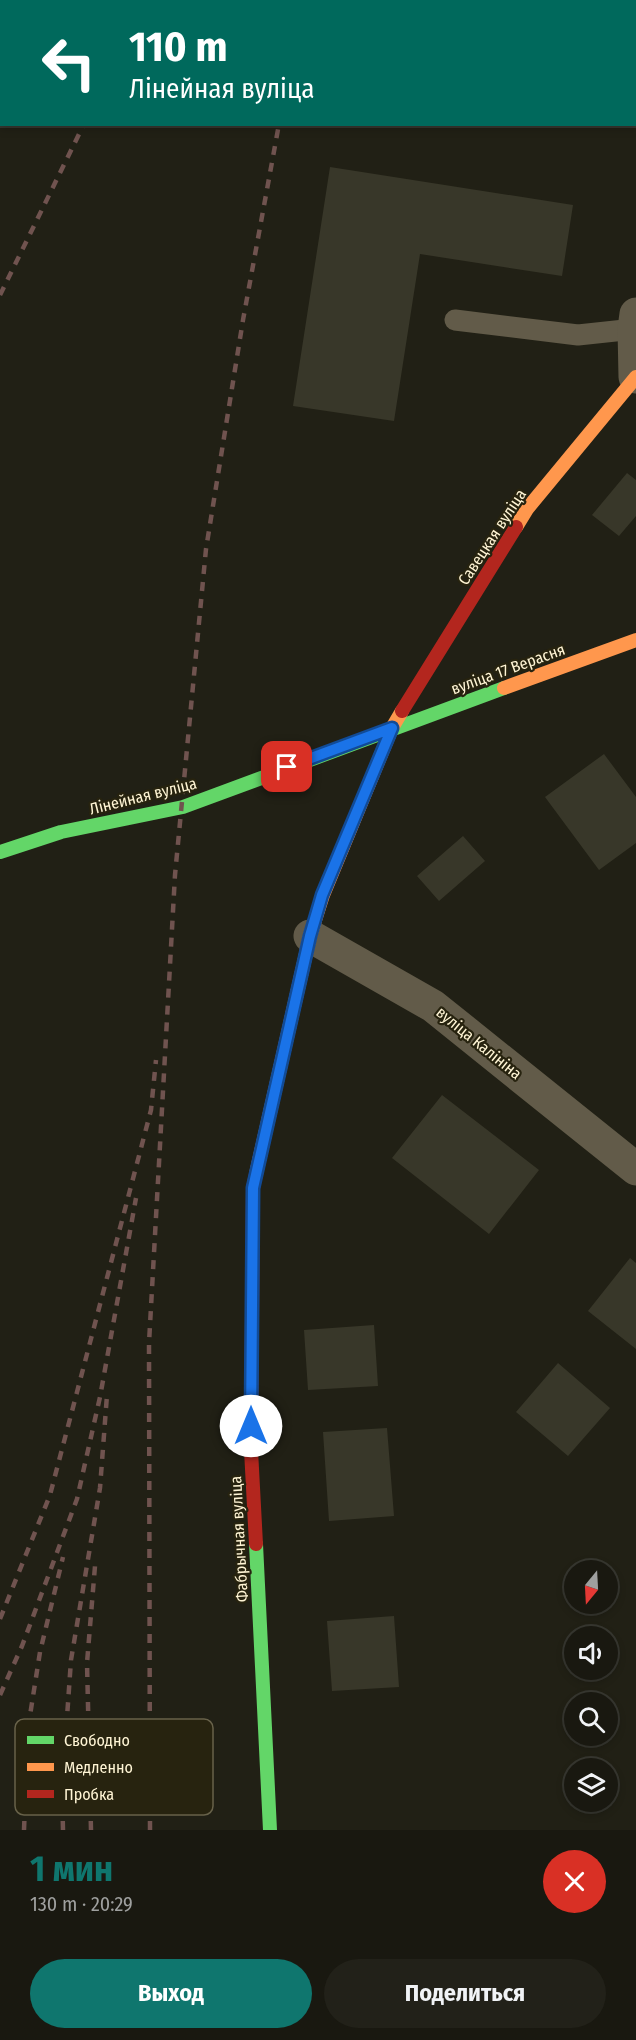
<!DOCTYPE html>
<html lang="ru">
<meta charset="utf-8">
<style>
body{margin:0;font-family:"Fira Sans Condensed",sans-serif;background:#222119;color:#f1f3f6;height:100vh;display:flex;flex-direction:column;font-size:22px;white-space:nowrap}
*{box-sizing:border-box;margin:0}
p{font-size:20px;color:#9fa09f}
.icon{flex:none;width:33px;height:33px;fill:none;stroke:currentColor;stroke-width:2;stroke-linecap:round;stroke-linejoin:round}
.map{position:relative;height:1830px;overflow:hidden}
.drawer{display:flex;flex-direction:column;background:#191810;flex:1}
.drawer>*{flex:none}
.top-card{position:absolute;left:0px;top:0px;width:636px;height:126px;box-shadow:0 3px 9px #0003,0 0 0 2px #373730;background:#00695c;color:#fff;overflow:hidden}
.needle{width:39px;rotate:198deg}
.tools{position:absolute;left:564px;top:1560px;display:grid;gap:12px}
.tools a{display:grid;place-items:center;width:54px;height:54px;border-radius:50%;background:#191810;box-shadow:0 3px 9px #0003,0 0 0 2px #373730;font-size:30px}
.pin{position:absolute;display:grid;place-items:center;width:51px;height:51px;color:#fff;margin:-26px;border-radius:12px;box-shadow:0 3px 9px #0006}
.me{position:absolute;width:66px;margin:-33px;rotate:0deg;stroke-linejoin:round;filter:drop-shadow(0 0 4px #0008)}
.turn{display:flex;align-items:center;gap:21px;height:126px;padding:0 30px;font-size:27px}
.turn .icon{width:78px;height:78px;stroke-width:2.5}
.turn b{display:block;font-size:42px;line-height:51px}
.round{display:grid;place-items:center;flex:none;width:63px;height:63px;border-radius:32px;background:#222119}
.overview{display:flex;align-items:center;justify-content:space-between;height:102px;padding:0 30px}
h1{font-size:36px;font-weight:700;line-height:45px;color:#0f766e}
.button{display:flex;gap:12px;margin-top:auto;padding:12px 30px}
.button a{flex:1;height:69px;border-radius:36px;background:#0f766e;color:#fff;font-size:24px;font-weight:700;line-height:69px;text-align:center}
.button a+a{background:#222119;color:#f1f3f6}
.map>svg:first-child{display:block}
</style>
<div class="map">
<svg width="636" height="1830" viewBox="0 0 636 1830">
<rect width="100%" height="100%" fill="#212015"/>
<path fill="#383729" d="M330,167L573,205L562,276L420,254L394,421L293,406Z
M627,473L636,480V516L619,536L592,515Z
M604,754L636,797V843L599,870L545,797Z
M463,836L485,861L439,901L417,876Z
M442,1095L539,1170L489,1234L392,1158Z
M630,1258L636,1263V1349L588,1311Z
M374,1325L378,1386L308,1390L304,1330Z
M558,1363L610,1408L568,1456L516,1412Z
M387,1428L394,1516L329,1521L323,1432Z
M394,1616L399,1687L332,1691L327,1621Z"/>
<g fill="none" stroke-linecap="round" stroke-linejoin="round">
<path stroke="#625b49" stroke-width="21" d="M455,320L578,335L634,329"/>
<path stroke="#625b49" stroke-width="33" d="M635,377L634,329L636,314
M310,936L433,1006L636,1169"/>
<path stroke="#63d668" stroke-width="14" d="M0,852L61,832L183,807L504,688
M256,1544L270,1830"/>
<path stroke="#ff974d" stroke-width="14" d="M516,527L527,509L636,377
M504,688L636,640
M256,1174L310,936L323,895L392,728L402,711"/>
<path stroke="#b3261e" stroke-width="14" d="M402,711L516,527
M256,1544L251,1450L253,1188L256,1174"/>
<path stroke="#70534f" stroke-width="4.5" stroke-dasharray="9 8" stroke-linecap="butt" d="M50,2V0
M142,2L143,0
M306,2L307,0
M0,106L2,102
M0,295L84,124
M0,1619L50,1495L151,1110L156,1060
M0,1695L22,1646L77,1499L100,1397L136,1198
M24,1830L28,1728L40,1652L63,1557
M63,1830L62,1789L71,1660L100,1488L107,1395
M91,1830L87,1663L95,1566
M150,1830L149,1343L175,875L206,549L243,320L279,124"/>
</g>
<g fill="none" stroke-linecap="round" stroke-linejoin="round">
<defs>
<path id="route" d="M251,1426L253,1188L310,936L322,895L392,728L287,767"/>
</defs>
<use href="#route" stroke="#114b97" stroke-width="15"/>
<use href="#route" stroke="#1a73e8" stroke-width="10"/>
</g>
<g text-anchor="middle" dominant-baseline="central" stroke-width="4.5" stroke-linejoin="round" paint-order="stroke">
<g font-size="16" fill="#fff5d5" stroke="#27230f">
<text transform="translate(492 537) rotate(-57)">Савецкая вуліца</text>
<text transform="translate(508 669) rotate(-20)">вуліца 17 Верасня</text>
<text transform="translate(143 796) rotate(-14)">Лінейная вуліца</text>
<text transform="translate(479 1043) rotate(39)">вуліца Калініна</text>
<text transform="translate(239 1539) rotate(-93)">Фабрычная вуліца</text>
</g>
</g>
<rect x="15" y="1719" width="198" height="96" rx="9" fill="#27230f" stroke="#68624a" stroke-width="1.5"/>
<rect x="27" y="1736" width="27" height="8" fill="#63d668"/>
<rect x="27" y="1763" width="27" height="8" fill="#ff974d"/>
<rect x="27" y="1790" width="27" height="8" fill="#b3261e"/>
<g font-size="16" fill="#fff5d5">
<text x="64" y="1746">Свободно</text>
<text x="64" y="1773">Медленно</text>
<text x="64" y="1800">Пробка</text>
</g>
</svg>
<div class="tools">
<a><svg class="needle" viewBox="-14 -14 28 28"><path d="M0-13l5 13h-10z" fill="#e53935"/><path d="M0 13l5-13h-10z" fill="#9fa09f"/></svg></a>
<a><svg class="icon" aria-label="sound" viewBox="0 0 24 24"><path d="M4 9h4l5-4v14l-5-4H4zM17 9q2 3 0 6"/></svg></a>
<a><svg class="icon" aria-label="search" viewBox="0 0 24 24"><circle cx="10" cy="10" r="6"/><path d="M15 15l6 6"/></svg></a>
<a><svg class="icon" aria-label="layers" viewBox="0 0 24 24"><path d="M12 4l9 5-9 5-9-5zM3 14l9 5 9-5"/></svg></a>
</div>
<div class="pin" style="left:287px;top:767px;background:#d93025"><svg class="icon" aria-label="arrive" viewBox="0 0 24 24"><path d="M6 21V4h12l-3 4 3 4H6"/></svg></div>
<svg class="me" style="left:251px;top:1426px" viewBox="-20 -20 40 40"><circle r="19" fill="#fff"/><path d="M0-13L10 11 0 6-10 11z" fill="#1a73e8"/></svg>
<div class="top-card">
<div class="turn"><svg class="icon" aria-label="left" viewBox="0 0 24 24"><path d="M17 20v-9H6M10 6l-5 5 5 5"/></svg><div><b>110 m</b>Лінейная вуліца</div></div>
</div>
</div>
<section class="drawer">
<div class="overview"><div><h1>1 мин</h1><p>130 m · 20:29</p></div><a class="round" style="background:#d93025;color:#fff"><svg class="icon" aria-label="close" viewBox="0 0 24 24"><path d="M6 6l12 12M18 6L6 18"/></svg></a></div>
<div class="button"><a>Выход</a><a>Поделиться</a></div>
</section>
